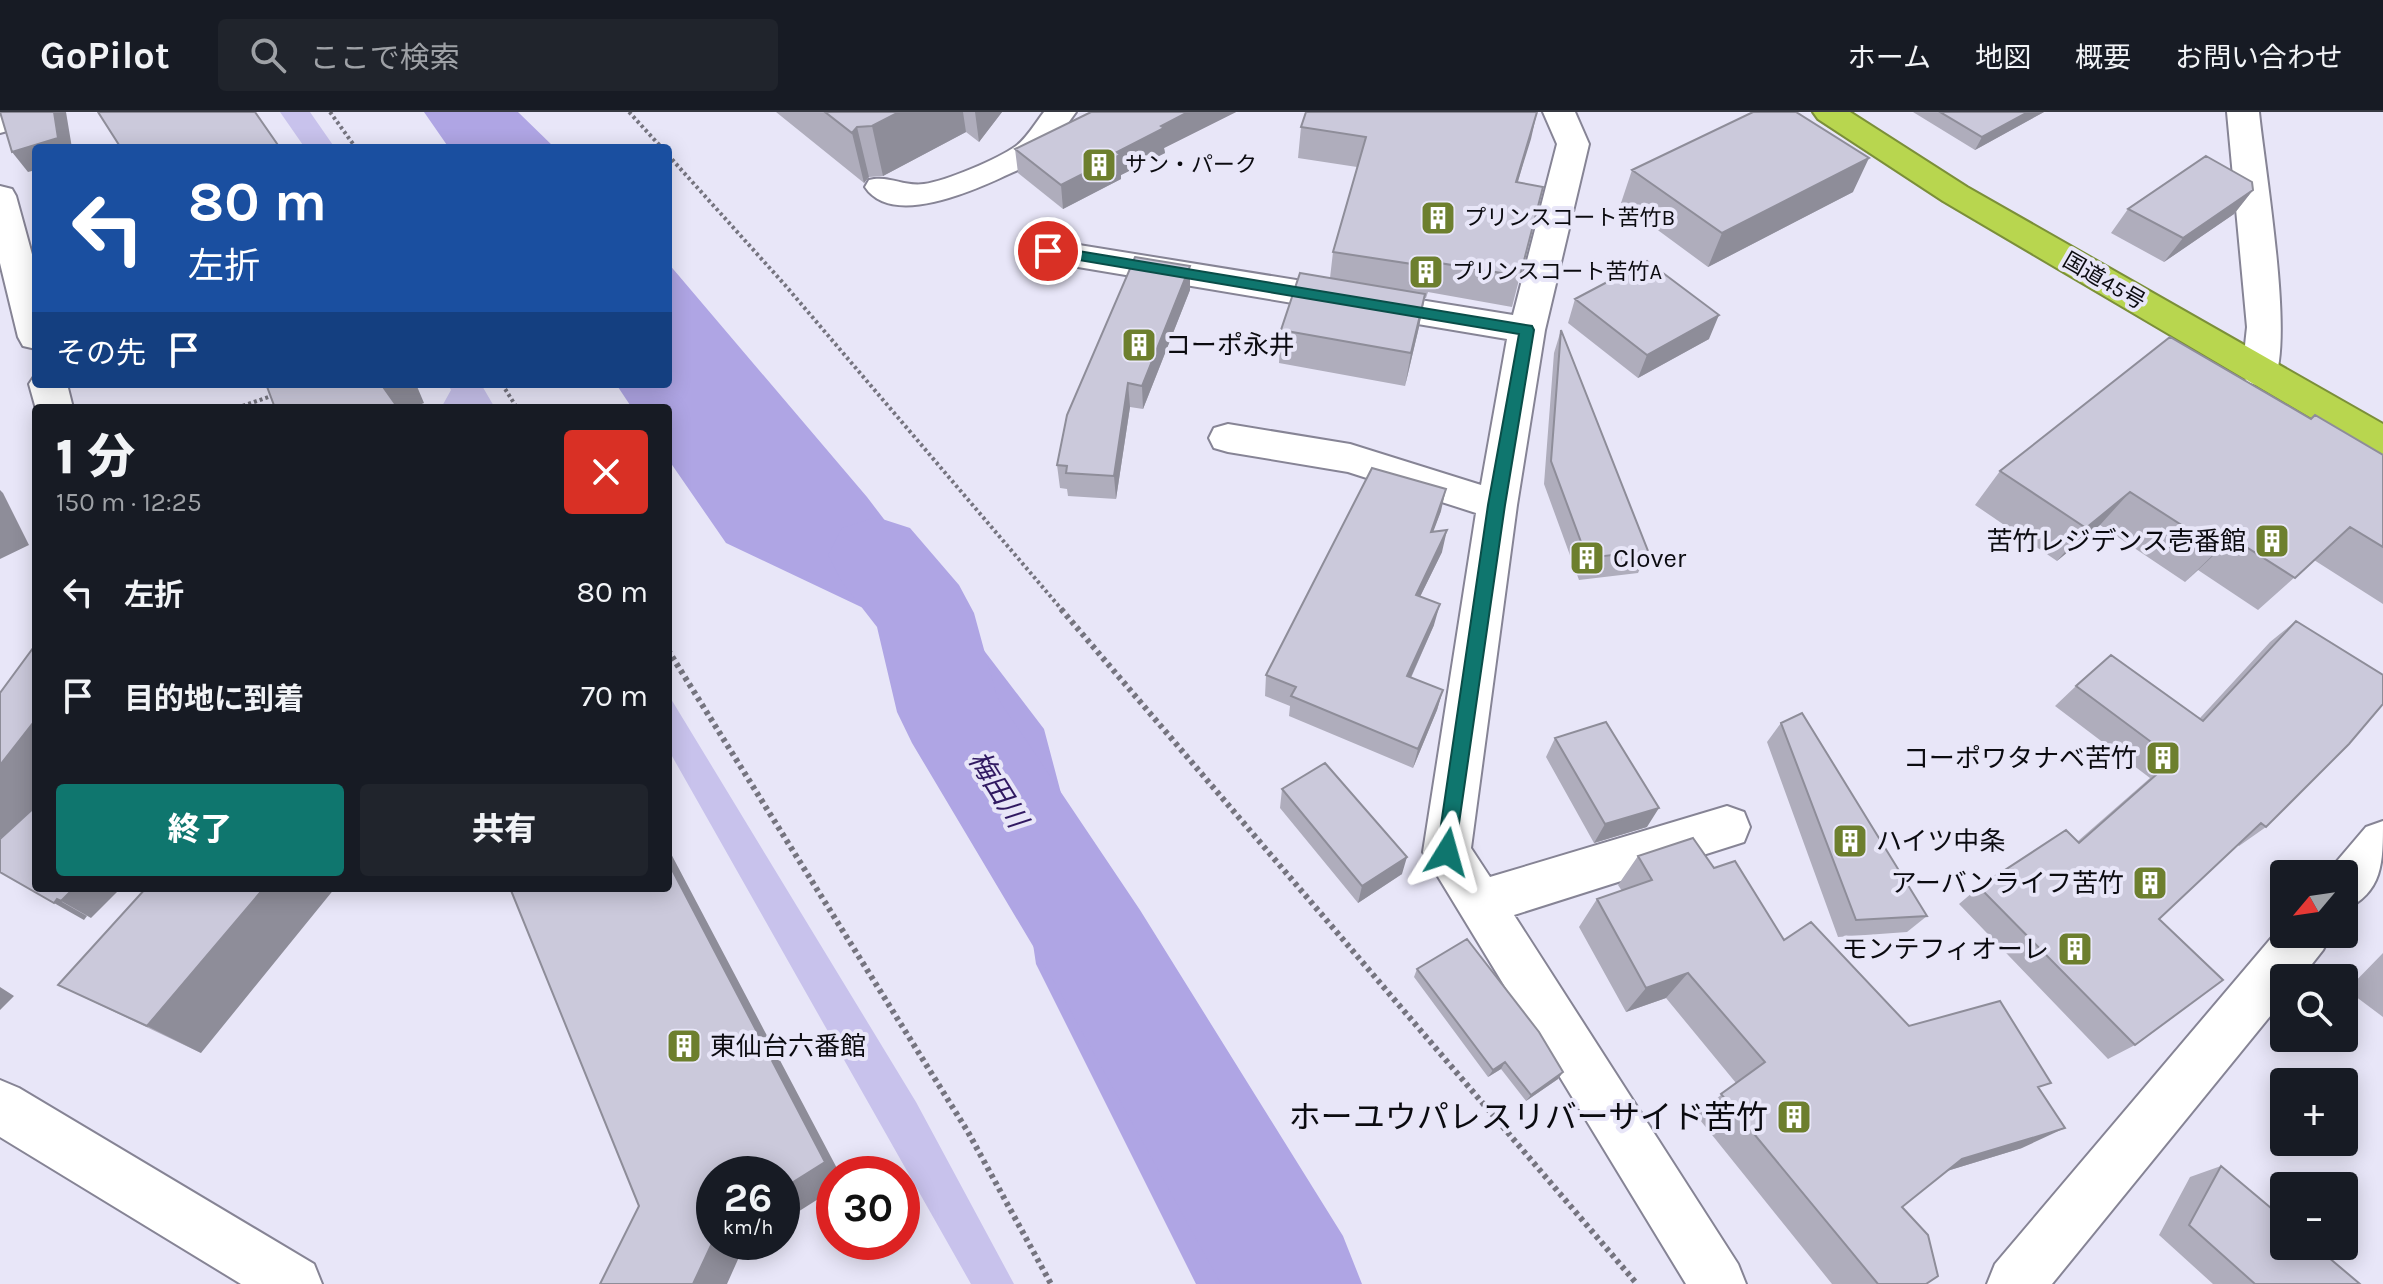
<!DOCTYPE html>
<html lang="ja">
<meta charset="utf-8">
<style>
body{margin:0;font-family:Karla,"Noto Sans JP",sans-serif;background:#20242c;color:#f1f3f6;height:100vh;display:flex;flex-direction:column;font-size:30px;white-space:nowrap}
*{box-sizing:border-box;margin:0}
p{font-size:26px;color:#9ea1a6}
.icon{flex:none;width:44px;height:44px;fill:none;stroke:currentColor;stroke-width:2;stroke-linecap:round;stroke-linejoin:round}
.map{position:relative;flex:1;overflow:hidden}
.side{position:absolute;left:32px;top:292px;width:640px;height:488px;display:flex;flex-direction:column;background:#171b24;border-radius:8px;box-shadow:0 4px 20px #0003}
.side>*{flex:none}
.banner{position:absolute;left:32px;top:32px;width:640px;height:244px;border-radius:8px;box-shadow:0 4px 20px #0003;background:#1a4fa0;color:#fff;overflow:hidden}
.needle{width:52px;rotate:241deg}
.controls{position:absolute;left:2270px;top:748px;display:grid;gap:16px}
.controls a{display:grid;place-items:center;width:88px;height:88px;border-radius:8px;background:#171b24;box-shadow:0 4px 20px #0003;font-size:40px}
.speed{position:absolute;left:696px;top:1044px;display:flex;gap:16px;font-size:40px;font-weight:700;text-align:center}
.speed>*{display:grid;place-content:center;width:104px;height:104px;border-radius:50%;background:#171b24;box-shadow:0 4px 20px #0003;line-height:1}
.speed small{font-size:20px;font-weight:400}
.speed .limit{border:12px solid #d22;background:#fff;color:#111}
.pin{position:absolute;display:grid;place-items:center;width:68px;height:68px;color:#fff;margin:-34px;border:4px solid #fff;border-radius:50%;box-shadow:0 2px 8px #0007}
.me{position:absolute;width:88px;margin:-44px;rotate:8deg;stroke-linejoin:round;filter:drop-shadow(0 0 6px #0008)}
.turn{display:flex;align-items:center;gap:28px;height:168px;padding:0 24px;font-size:36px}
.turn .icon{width:104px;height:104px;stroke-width:2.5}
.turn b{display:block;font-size:56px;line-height:68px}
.then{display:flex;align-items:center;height:76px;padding:0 24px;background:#0003;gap:16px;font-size:30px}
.round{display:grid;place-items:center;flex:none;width:84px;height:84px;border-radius:8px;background:#20242c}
.overview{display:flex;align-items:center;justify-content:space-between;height:136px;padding:0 24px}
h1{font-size:48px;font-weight:800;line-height:60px}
.button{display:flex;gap:16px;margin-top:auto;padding:16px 24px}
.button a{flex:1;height:92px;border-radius:8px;background:#0f766e;color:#fff;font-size:32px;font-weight:800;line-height:92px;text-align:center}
.button a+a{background:#20242c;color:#f1f3f6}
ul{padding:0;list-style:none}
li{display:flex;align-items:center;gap:24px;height:104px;padding:0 24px}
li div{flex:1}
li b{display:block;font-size:30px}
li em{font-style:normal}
header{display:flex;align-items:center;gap:48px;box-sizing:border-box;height:112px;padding:0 40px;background:#171b24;border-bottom:2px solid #363941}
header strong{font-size:38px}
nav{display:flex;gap:44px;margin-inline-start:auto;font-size:28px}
.search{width:560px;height:72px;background:#20242c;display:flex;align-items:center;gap:20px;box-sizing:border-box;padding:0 28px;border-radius:8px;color:#9ea1a6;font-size:30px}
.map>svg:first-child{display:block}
</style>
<header>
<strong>GoPilot</strong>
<div class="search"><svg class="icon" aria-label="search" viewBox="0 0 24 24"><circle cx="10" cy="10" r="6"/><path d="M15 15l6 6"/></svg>ここで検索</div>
<nav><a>ホーム</a><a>地図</a><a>概要</a><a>お問い合わせ</a></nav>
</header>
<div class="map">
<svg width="2383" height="1172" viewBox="0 0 2383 1172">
<rect width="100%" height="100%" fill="#e8e6f8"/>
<path fill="#c8c2ec" d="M280,0H310L335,36H305Z
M448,272H481L495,296H441L451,278Z
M668,582L916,990L1014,1172H971L668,637Z"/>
<path fill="#afa5e4" d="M424,0H518L555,36H449Z
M668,151L867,385L1044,617L1084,768L1198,981L1268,1172H1196L1036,852L1003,632L878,503L726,431L668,347V296H632L616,272H668Z"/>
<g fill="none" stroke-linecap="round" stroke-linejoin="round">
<path fill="#afa5e4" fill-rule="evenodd" d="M876,405L910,416L959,473L974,501L997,585L1140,798L1343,1124L1362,1172H1221L1058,876L912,631L897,600L877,515L842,470L828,443L842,416Z"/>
<defs>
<path id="minor" d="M7,0H56L51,7L0,21V2Z
M1044,0H1076C1065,15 1054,32 1042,45C1034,53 1019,57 1009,62C975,78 892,116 865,75L869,68C889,63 904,75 924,72C946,69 998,47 1016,34C1027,26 1036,10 1044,0Z
M1543,0H1575L1589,32L1545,218L1517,393L1471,736L1490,765L1727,694L1744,700L1750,715L1744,730L1514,803L1738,1152L1746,1172H1686L1423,740L1476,401L1348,360L1228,340L1214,336L1209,326L1214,316L1228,312L1350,332L1481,373L1507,227L1048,150L1036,147L1031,139L1036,131L1048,128L1513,203L1557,32Z
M2227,0H2259C2264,52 2295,232 2273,270L2260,274L2247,270L2242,261L2247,215Z
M0,74L12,77L16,84L36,157V237L23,234L18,225L0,151Z
M35,263L36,272H67L73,296L36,297L29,272Z
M2383,709C2383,751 2383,780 2344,798V762H2326L2366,715Z
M2284,811V822H2331L2323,838L2301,866H2284V887L2052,1172H1987L1995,1152Z
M0,968L19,976L314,1152L322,1172H241L0,1025Z"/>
<path id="highway" d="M1813,0H1850L1967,75L2383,312V344L2369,340L1943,89L1818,7Z"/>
</defs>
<use href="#minor" stroke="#868495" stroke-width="4"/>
<use href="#highway" stroke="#7b8f39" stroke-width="4"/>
<path stroke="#75747f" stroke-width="4" stroke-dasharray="3 3" stroke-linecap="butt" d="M330,0L356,36
M629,0L662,36
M668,43L785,173L1063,499
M502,272L517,296
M237,296L271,284"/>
<path stroke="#75747f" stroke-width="6" stroke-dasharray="4 4" stroke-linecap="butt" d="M1061,497L1637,1172
M668,538L968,1020L1051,1172"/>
<use href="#minor" fill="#fff" fill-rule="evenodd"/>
<use href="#highway" fill="#b8d64f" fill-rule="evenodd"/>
</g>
<path fill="#afadbc" d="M776,0H1002L979,30L966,20L883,64L869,65L864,71Z
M1091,0H1236L1164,36L1165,41L1121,63V67L1063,97L1018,61L1015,37Z
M1537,0L1518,70L1543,75L1512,195L1428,180L1426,186H1425L1419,215L1405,274L1279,251L1281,218L1330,166L1333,140L1357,55L1298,46L1301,15Z
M1913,0H2044L1975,38Z
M1632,58L1853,80L1708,155L1621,91Z
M2253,78L2234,102L2164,150L2111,121L2128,97Z
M1190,154V178L1143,297L1130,295L1116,387L1068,384L1067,377L1060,376L1057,353Z
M1575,187L1709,227L1638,266L1568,211Z
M1561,218L1648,439L1638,461L1579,468L1544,372L1554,241Z
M2311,307L2383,343V492L2314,448L2258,498L2198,458L2185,470L2100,413L2057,449L1975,393L2000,359Z
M1441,399L1433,419L1442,440L1420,485L1434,513L1411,566L1443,578L1437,598L1413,656L1289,604L1290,594L1265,584L1266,563Z
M2296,509L2266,715L2239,734L2238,733L2159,807L2135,933L2108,947L1959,792L1979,775L2078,729L2150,666L2055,594L2076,574L2200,606L2270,530Z
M1781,611L1927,804L1907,820L1838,825L1767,630Z
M1555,626L1647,715L1594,731L1546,645Z
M1282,677L1402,762L1358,791L1280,696Z
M1638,744L1714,756L1784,828L1909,914L2040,977L2022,1036L1947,1059L1902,1095L1926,1172H1832L1696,1003L1736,971L1666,886L1626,900L1579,815L1597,787L1622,779L1618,773Z
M146,776L201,941L58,873Z
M2383,841V905L2347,878Z
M1417,857L1563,960L1558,967L1526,989L1501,957L1488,965L1414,865Z
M2221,1054L2360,1172H2213L2159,1123L2190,1065Z"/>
<path fill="#8e8d99" d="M54,0H66L72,36H36V58L28,60L12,40Z
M899,0H963L966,20L883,64L872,14Z
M975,0H1002L979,30Z
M1188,0H1236L1164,36L1165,41L1121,63V67L1063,97L1061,73L1161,14Z
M1537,0L1531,27L1508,101L1516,70Z
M2028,0H2044L1975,38L1982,25Z
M857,15L869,65L864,71L852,21Z
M1869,46L1853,80L1708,155L1722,121Z
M2253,78L2234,102L2164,150L2183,126Z
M1190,154V178L1143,297L1142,274Z
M1425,182L1419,215L1405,274L1411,241Z
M1719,203L1709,227L1638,266L1647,243Z
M1128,271L1130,295L1116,387L1114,364Z
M381,272H416L424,291L412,296H398Z
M1446,377L1441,399L1425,442L1431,420Z
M0,378L3,381L29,433L0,447Z
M2130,380L2100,413L2057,449L2086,416Z
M1447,418L1442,440L1410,505L1416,483Z
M2232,426L2198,458L2185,470L2219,437Z
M1440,492L1434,513L1402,585L1407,564Z
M1443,578L1437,598L1413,656L1418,637Z
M36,607V713L0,726V653Z
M1659,696L1647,715L1594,731L1605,712Z
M668,736L840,1062H834V1077L782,1110V1077L668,750Z
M1407,745L1402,762L1358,791L1362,774Z
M74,776H121L91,806L61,789Z
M264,776H335L201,941L147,914Z
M57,787L87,804L84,808L54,791Z
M1688,861L1666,886L1626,900L1646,876Z
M0,875L14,884L0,898Z
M1505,950L1501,957L1488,965L1493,958Z
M1563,960L1558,967L1526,989L1531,983Z
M2065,1016L2022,1036L1924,1066L1962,1047Z
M714,1127V1130H750L744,1134L727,1172H693Z"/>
<path fill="#cbc9db" stroke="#8e8d99" stroke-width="2" d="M0,0H54L58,26L12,40Z
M98,0H255L280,36H121Z
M825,0H899L872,14L857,15L852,21Z
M1091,0H1188L1161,14L1164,16L1117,40L1120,43L1061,73L1015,37Z
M1306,0H1537L1516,70L1543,75L1520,164L1433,150L1432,155L1333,140L1366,25L1301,15Z
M1753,0H1796L1869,46L1722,121L1632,58Z
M1940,0H2028L1982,25Z
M2206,44L2252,70L2253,78L2183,126L2128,97Z
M1135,145L1190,154L1142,274L1128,271L1114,364L1066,361L1067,354L1057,353L1067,303Z
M1647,149L1719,203L1647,243L1575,187Z
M1300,161L1425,182L1411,241L1281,218Z
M1561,218L1648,439L1587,446L1551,349Z
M2170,225L2311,307L2315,303L2383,343V435L2350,415L2295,466L2232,426L2219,437L2130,380L2086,416L2000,359Z
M266,272H381L398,296H275Z
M1372,356L1446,377L1431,420L1447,418L1416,483L1440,492L1407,564L1443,578L1418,637L1291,584L1296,575L1266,563Z
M2296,509L2383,563V592L2349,632L2266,715L2261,711L2159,807L2223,868L2135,933L1979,775L2066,718L2079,731L2174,647L2076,574L2111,543L2203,609Z
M36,532V607L0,653V581Z
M1802,601L1927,804L1856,808L1781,611Z
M1606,610L1659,696L1605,712L1555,626Z
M1325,651L1407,745L1362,774L1282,677Z
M36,694V776H74L61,789L57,787L54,791L0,760V727Z
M1693,726L1714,756L1735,749L1784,828L1811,810L1909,914L2000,889L2051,971L2038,975L2065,1016L1962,1047L1902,1095L1928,1123L1938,1164L1926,1172H1878L1721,982L1765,950L1688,861L1646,876L1597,787L1652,768L1638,744Z
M668,750L825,1050L782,1077V1062H714V1127L693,1172H600L639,1094L510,776H668Z
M146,776H264L147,914L58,873Z
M1467,827L1539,920L1563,960L1531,983L1505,950L1493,958L1417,857Z
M2221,1054L2284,1107V1134H2315L2360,1172H2255L2189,1113Z"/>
<path fill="#0f766e" stroke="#0a4d48" stroke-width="2" d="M1048,134L1532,214L1534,218L1505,393L1454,746L1447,749L1440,746L1437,740L1488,393L1519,222L1043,142V135Z"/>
<defs>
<symbol id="building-square" viewBox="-11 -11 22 22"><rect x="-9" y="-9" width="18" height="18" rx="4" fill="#6d7f2e" stroke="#e8e6f8"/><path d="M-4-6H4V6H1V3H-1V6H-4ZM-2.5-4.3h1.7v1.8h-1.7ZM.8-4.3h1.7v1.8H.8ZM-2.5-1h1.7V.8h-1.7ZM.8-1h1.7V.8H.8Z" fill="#fff"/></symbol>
</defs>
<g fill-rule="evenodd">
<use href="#building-square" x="1079" y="33" width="40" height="40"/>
<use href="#building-square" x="1418" y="86" width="40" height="40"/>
<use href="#building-square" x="1406" y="140" width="40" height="40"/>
<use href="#building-square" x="1119" y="213" width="40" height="40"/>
<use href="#building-square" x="2252" y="409" width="40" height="40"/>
<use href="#building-square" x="1567" y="426" width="40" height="40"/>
<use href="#building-square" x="2143" y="626" width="40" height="40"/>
<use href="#building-square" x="1830" y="709" width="40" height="40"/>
<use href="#building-square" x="2130" y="751" width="40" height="40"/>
<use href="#building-square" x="2055" y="817" width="40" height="40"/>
<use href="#building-square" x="664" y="914" width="40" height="40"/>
<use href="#building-square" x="1774" y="985" width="40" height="40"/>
</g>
<g text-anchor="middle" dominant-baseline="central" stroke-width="8" stroke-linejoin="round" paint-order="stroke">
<g font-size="22" fill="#0b0b10" stroke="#e8e6f8" text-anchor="start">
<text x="1125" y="53">サン・パーク</text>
<text x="1464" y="106">プリンスコート苦竹B</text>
<text x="1452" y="160">プリンスコート苦竹A</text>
</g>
<g font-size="22" fill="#0b0b10" stroke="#e8e6f8">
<text transform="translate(2104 169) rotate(30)">国道45号</text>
</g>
<g font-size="26" fill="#0b0b10" stroke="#e8e6f8" text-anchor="start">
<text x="1165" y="233">コーポ永井</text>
<text x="2246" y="429" text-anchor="end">苦竹レジデンス壱番館</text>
<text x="1613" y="446">Clover</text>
<text x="2137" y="646" text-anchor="end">コーポワタナベ苦竹</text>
<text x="1876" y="729">ハイツ中条</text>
<text x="2124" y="771" text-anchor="end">アーバンライフ苦竹</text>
<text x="2049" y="837" text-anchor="end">モンテフィオーレ</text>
<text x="710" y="934">東仙台六番館</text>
</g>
<g font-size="28" font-style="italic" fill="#301961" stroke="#e8e6f8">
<text transform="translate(998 677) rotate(58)">梅田川</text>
</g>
<g font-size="32" fill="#0b0b10" stroke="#e8e6f8" text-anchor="end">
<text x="1768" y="1005">ホーユウパレスリバーサイド苦竹</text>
</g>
</g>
</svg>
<div class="controls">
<a><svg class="needle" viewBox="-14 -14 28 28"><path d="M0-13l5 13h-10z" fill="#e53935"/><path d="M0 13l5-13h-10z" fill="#9ea1a6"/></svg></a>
<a><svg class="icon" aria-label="search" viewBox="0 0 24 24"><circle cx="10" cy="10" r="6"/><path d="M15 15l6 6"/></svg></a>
<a>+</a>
<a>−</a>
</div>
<div class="speed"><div>26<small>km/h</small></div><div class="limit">30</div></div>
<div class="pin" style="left:1048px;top:139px;background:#d93025"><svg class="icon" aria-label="arrive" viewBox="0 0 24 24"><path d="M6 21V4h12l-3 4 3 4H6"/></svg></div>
<svg class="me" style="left:1447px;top:740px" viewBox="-20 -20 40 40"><path d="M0-17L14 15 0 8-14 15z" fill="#0f766e" stroke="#fff" stroke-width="4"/></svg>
<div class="banner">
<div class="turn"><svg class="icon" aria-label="left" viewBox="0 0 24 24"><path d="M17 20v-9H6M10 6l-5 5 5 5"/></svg><div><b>80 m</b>左折</div></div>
<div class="then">その先<svg class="icon" aria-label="arrive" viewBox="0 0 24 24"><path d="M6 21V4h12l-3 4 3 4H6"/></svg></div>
</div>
<section class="side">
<div class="overview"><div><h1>1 分</h1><p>150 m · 12:25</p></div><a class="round" style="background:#d93025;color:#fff"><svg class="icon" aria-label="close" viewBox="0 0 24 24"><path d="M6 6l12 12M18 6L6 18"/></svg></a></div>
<ul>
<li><svg class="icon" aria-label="left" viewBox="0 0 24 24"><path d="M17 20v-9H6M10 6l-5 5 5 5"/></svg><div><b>左折</b></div><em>80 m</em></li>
<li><svg class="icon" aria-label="arrive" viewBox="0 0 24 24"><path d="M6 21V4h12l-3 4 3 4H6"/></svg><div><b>目的地に到着</b></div><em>70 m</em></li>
</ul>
<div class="button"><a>終了</a><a>共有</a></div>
</section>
</div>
